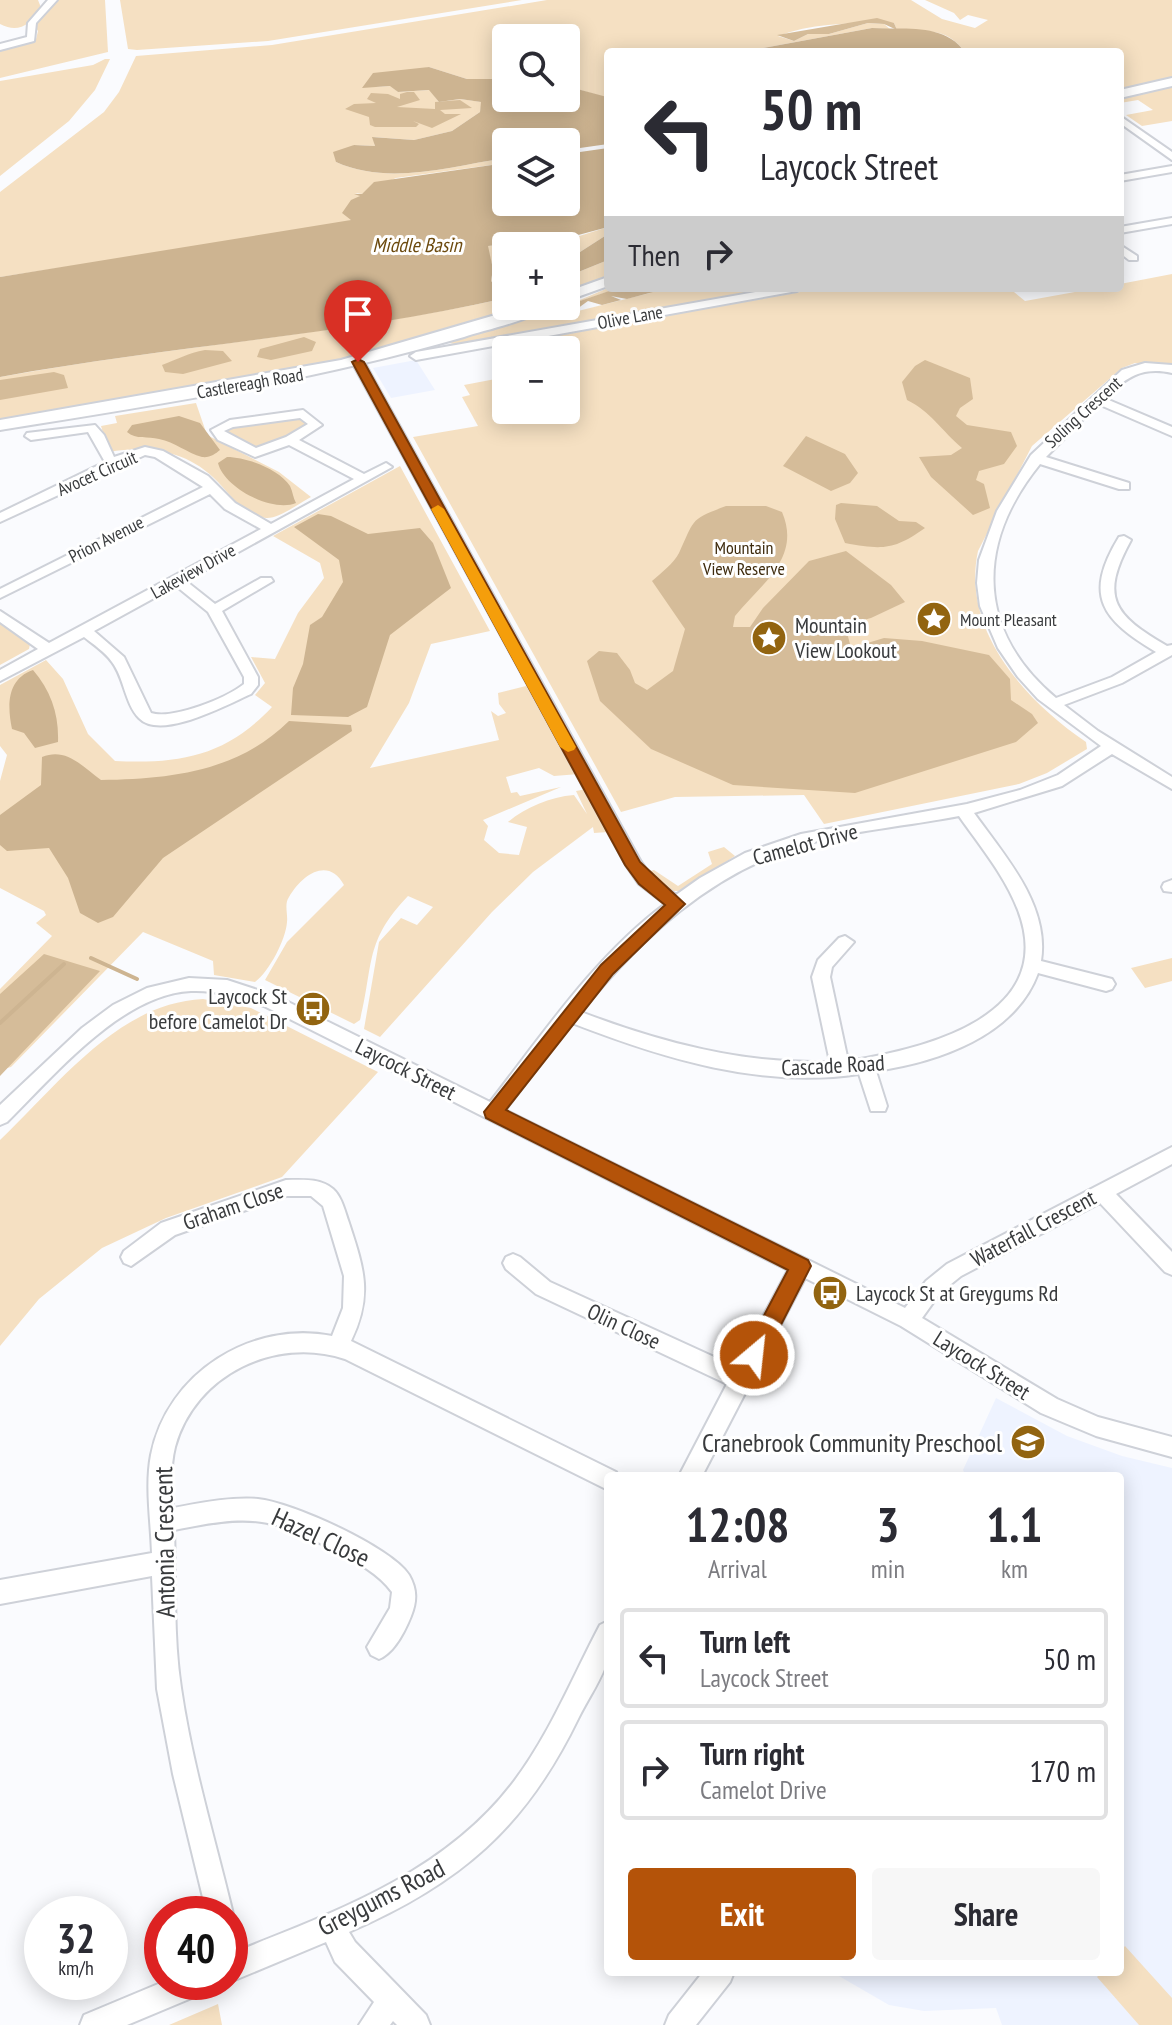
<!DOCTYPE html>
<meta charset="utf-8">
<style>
body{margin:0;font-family:"PT Sans Narrow",sans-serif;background:#f7f7f7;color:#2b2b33;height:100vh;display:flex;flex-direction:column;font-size:30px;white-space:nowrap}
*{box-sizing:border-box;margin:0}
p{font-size:26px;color:#7c7c81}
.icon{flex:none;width:44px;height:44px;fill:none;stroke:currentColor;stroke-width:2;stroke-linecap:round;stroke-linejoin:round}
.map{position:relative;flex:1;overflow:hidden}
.drawer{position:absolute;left:604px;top:1472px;width:520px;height:504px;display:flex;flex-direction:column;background:#fff;border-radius:8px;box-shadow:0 4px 20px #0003}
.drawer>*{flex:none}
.top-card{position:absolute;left:604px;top:48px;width:520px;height:244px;border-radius:8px;box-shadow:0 4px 20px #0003;background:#fff;color:#2b2b33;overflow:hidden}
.tools{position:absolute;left:492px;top:24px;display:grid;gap:16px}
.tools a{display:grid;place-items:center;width:88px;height:88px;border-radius:8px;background:#fff;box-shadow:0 4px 20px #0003;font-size:40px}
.speed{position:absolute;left:24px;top:1896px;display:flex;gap:16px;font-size:40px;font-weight:700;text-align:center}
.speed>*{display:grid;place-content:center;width:104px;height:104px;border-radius:50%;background:#fff;box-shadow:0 4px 20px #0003;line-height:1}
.speed small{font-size:20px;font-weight:400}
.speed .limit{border:12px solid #d22;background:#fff;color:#111}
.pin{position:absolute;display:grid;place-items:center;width:68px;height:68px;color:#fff;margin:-82px -34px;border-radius:50% 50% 50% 0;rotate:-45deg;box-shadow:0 0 8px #0007}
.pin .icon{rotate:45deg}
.me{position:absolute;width:88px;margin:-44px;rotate:28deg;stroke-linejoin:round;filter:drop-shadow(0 0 6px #0008)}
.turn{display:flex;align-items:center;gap:28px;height:168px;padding:0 24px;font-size:36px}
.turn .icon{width:104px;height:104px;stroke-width:2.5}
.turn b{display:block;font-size:56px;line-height:68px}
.then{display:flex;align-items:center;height:76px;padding:0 24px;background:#0003;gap:16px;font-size:30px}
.eta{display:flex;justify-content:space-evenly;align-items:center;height:136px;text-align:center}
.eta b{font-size:48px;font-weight:800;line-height:56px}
.cta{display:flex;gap:16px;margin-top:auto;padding:16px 24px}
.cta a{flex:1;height:92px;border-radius:8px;background:#b45309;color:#fff;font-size:32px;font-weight:800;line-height:92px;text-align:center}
.cta a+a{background:#f7f7f7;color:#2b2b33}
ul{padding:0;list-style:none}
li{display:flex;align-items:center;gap:24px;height:100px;margin:0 16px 12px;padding:0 8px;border:4px solid #e1e1e2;border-radius:8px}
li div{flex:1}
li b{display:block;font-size:30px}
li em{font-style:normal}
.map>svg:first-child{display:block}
</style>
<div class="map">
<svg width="1172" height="2025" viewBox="0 0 1172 2025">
<rect width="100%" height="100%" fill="#fafbfe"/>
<path fill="#eef3ff" d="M416,360L435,390L391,398L373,368Z
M996,1398L1067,1436L1122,1456L1172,1468V2025H1002L996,2008L924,2011L889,2005L832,1972H1120V1476H966L963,1470Z"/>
<path fill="#f5e0c2" d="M0,0H38L42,10C29,24 19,34 0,24Z
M55,0H105L108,52L0,78V48L36,39L38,31L34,25Z
M120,0H522L268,41L137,50L128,49Z
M547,0H911L942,19L975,28L988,20L968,15L960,20L954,13L925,0H1172V79L1120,90V52H965C944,24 924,34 897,30L894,23C855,23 815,22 778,36L794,41L808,34H829L868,23L884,24L890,29L872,28L741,52H608V98L566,86V38H506V79H467L429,67L373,87L391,86L398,92L430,90L439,102L460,99L482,102L480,112L452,131L414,140L373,137L375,146L354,145L336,162C389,186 451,166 506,158V163L396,178L362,194L355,193L360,195L353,220L308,230L0,277V192L104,112L119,92L136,56L272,45Z
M105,59H110L95,90L69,121L0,176V81L93,65Z
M1172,86V121L1142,126L1126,115L1153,110L1138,100L1120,103V97Z
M608,227V234L566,261V246H506V284L496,286L491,281L493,269L487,246L573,238Z
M608,260V275L566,292V277Z
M1172,274V366L1135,363L1122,368L1032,446L978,551C961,631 1026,701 1086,742L1087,749L1047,773L1019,784L824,824L804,795L675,797L621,812L413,437L478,426L462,397L470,395L464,385L506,377V410H566V350H506V364L494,346L823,288H1009L1025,301L1097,288H1120V284Z
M608,288H783L459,345L449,343L557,306H565L547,313L554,317L650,293L610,291L566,306Z
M506,298V306H529L374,353L0,422V377C168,346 339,335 506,298Z
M196,403L207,435L279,472L311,497C299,503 279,519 266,518C245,516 231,496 218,482C188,451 150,445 109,452L101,426L117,423L115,416Z
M300,417L309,423L307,426L259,450L224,432L232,427Z
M400,466L490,631L431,644L409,703L370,768L499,740L491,711L498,716L506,713L499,704L498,693L530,685L579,774L554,776L539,768L506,777L511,793L517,792L520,796L561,787L483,820L488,826L484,840L499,853L519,855L527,827L508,822C526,807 550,797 574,795L587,814L576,791L587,789L608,832L594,833L593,827L533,872L492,912L380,1037L364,1029L379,942L401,918L417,925L433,907L408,896C364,942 374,964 360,1020L354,1024L265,980L287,942L344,885C329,857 303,873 289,897C284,904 288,914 287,922C286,939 269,972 255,982L214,975L213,961L143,932L11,1067L0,1070V989L52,936L36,923L46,915L44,911L0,888V781L7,755L0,746V685L46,660L63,679L88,734L115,761C180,764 226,756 272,707L255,695L265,683L251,657L275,659L298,613L324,578L320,563L273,536Z
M0,623L30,644L29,649L0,665Z
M724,847L735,856L680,891H670L646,872L654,870L678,886L712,864L708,852Z
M1172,958V981L1145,988L1131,968Z
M203,999L251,1008L378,1072L282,1177L166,1218L102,1248L39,1299L0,1346V1140C58,1085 118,1003 203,999Z
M1125,1946L1172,1998V2025H1139L1097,1977L1102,1972H1120V1952Z
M218,2004L222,2025H169Z"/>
<path fill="#d5bc99" d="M877,18L894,23L897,30L884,24L868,23L829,34H808L794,41L777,35Z
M407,92H414L420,100L397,107L435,109V102L460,100L472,108L440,110L445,114H461L432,128L413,121L419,124L416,127H375L370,125L369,117L345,109L354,104L376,103L367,99L371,93L388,94L400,99V94Z
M609,291L653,292L627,299L611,296L621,300L602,305L588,301C579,307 565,321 545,313Z
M304,337L316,342L312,351L271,360L257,357L260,349Z
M205,350L223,351L232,361L183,374L165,372L162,365C178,359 188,353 205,350Z
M925,360L970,378L973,399L960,408L956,416L967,425L1011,432L1017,446L1004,464L979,471L976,480L984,484L990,508L973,515L931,477L919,457L951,455L962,448C942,431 930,411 907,400L902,382L915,366Z
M54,372L64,375L68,388L0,400V380Z
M806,436L845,454L858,473L850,483L831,491L783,466Z
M841,503L877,506L899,521L916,522L925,528C894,550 883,550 845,543L835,519L836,505Z
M726,506H766L782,512C802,558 760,585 735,616L733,627H750L763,608L809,561L846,551L891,585L905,602L871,618L845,625L851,648L884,638L922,641L989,655L1010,679L1011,700L1032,714L1038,723L1016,742L855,793L733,785L651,749L600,701L587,661L599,651L617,653L630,670L635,683L647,690L673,671L685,629L652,581C661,573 674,563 679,553C695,519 689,520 726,506Z
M44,954L100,971L0,1076V994Z"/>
<path fill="#cdb491" d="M872,28C903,30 944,22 965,52H741Z
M429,67L467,79H506V98H566V86L607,97L608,144L566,150V142H506V158C451,166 389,186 336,162L333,152L354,145L375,146L372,137L414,140L452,131L480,112L481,102L460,99L439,102L429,90L398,92L390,86L362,88L373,73Z
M608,148V227L556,241L551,239L488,246L493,269L491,281L496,286L506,284V298C339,336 168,346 0,377V277L351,220L342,213L351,200L360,196L354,194H362L374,182L506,163V202H566V154Z
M608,234V260L566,277V261Z
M179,416L200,423L220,450C215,454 210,458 202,457C187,453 175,442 159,439C148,436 136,440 127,432L132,425Z
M227,457C246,457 279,469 290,486C293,492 293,498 296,503C273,513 224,488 218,463Z
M318,514L331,516L368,534L420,528L433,543L451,588L390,635L367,707L348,717L291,715L293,688L303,664L310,625L322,617L343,582L339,560L294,527Z
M33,670C51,691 59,714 58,742L35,748L24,733L12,729C7,705 7,679 33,670Z
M289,721L351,725L352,731L163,858L113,917L98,923L80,913L68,878L49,848L7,851L0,845V815L41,785L42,757C66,747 82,766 101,780C170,779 237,772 289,721Z"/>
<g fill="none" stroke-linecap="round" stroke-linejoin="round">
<path stroke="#cdb491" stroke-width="4" d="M91,958L137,979
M0,1023L64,964"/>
<defs>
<path id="minor" d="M48,0H57L36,23L34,41L0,50V44L27,37L28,23Z
M1120,116L1172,152V160L1120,123Z
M1172,166V172L1120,181V175Z
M1172,218V224L1120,233V227Z
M1120,245L1137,256V260H1129L1120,253Z
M778,288H803L797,291L416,360L410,356L416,352Z
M354,359L364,362L641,862L651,876L676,895L700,878L745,853L801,834L967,804L1020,790L1058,775L1101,746L1038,699L1018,677L998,648L980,606L977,583L979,560L997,511L1031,455L1122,370L1145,363L1172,365V373C1141,366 1126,378 1104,398L1172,427V436L1098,404L1046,457L1129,483V489H1119L1040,464C976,543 975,630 1056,698L1112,677L1156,652C1102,620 1083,596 1119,537L1124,536L1131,540C1099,598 1114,615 1167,646L1172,645V655L1122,683L1064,705L1098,731L1172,777V789L1112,754L1062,786L974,813C1004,855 1050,905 1041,961L1112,979L1115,984L1112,989L1106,991L1038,973C1015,1036 938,1062 876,1071L887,1106L885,1111H871L859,1074C761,1089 662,1058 572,1023L505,1110L905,1308L926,1281L947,1264L1172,1147V1164L1116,1194L1172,1252V1275L1165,1272L1100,1203L961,1276L940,1293L922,1318L1057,1399L1098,1417L1172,1437V1457L1096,1436L1041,1413L901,1326L805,1278L702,1476H679L727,1384L536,1294L506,1269L503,1263L506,1257L513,1254L520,1257L550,1282L736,1367L788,1270L264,1006C239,997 217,990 191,991C121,994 53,1077 7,1122L0,1125V1105L82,1028L113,1005L147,988L189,978L227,980L276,996L490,1102C543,1034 595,956 665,904L639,884L626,865L352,362ZM959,816C980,846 1005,876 1018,910C1059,1017 924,1049 848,1061L830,977L832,967L854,942L845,936L839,938L818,960L812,977L830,1062C743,1064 662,1043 581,1012C641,938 710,873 803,845C853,830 908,826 959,816Z
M303,410L322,425L299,440L364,474L386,463L392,467L186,581L215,604L261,578H271L273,581L222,611L258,677V685L251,694C228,704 161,741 139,718C125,704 124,677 112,662C105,652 93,644 84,637L0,681V670L38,649L0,622V611L49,643L261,529L225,509L210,494L0,598V589L203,487L155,457L145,455L0,522V513L105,462L88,432L31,440L25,436L27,433L95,425L104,435L114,457L145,447L163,451L208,476L235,503L271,524L354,479L289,445L255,457L218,440L211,430L230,420ZM300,418L308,424L286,437L256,448L224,431L233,427ZM176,586L208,612L244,677V684C227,698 172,720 151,713L124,657L94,631Z
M1172,880V892L1164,891L1162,887L1164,883Z
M286,1180C302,1180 320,1178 333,1189C342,1197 345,1212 349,1223C364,1269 373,1295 351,1341L616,1472L618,1476H608V1490L600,1486L345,1359C276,1336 195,1374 175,1447C170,1467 171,1488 173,1508C201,1503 229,1497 258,1499C291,1502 391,1547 409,1575C417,1589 417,1601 411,1616C405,1631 394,1653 379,1659L371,1655L367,1647L390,1608L392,1592C379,1574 357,1562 337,1552C269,1515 249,1515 174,1530C176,1582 173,1636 181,1688C192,1764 215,1839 233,1914L230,1922V1914H207L173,1774L157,1689L152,1576L0,1604V1580L152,1553C151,1521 145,1486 151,1455C167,1373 252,1320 332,1336L343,1308L344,1276L323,1206L311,1196H286L175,1235L131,1266L124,1263L121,1257L124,1251L161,1223Z
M608,1621C608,1632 611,1647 608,1658C603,1678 587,1700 578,1719C525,1828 460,1884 349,1932L355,1942L426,2015L430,2025H397L393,2021L390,2025H359L374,2002L335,1962L326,1942L230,1982V1954C332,1913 442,1875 512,1784C549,1736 572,1678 600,1625Z
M703,1972H734L730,1982L696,2025H665L669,2015Z
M163,1982H210L206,1992L127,2025H80L84,2015Z"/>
<path id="major" d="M1172,78V86L1120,98V90Z
M608,277V286L566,301V292Z
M526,306H549C533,320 485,330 464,337C312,381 156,405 0,430V420L341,360Z"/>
</defs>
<use href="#minor" stroke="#ced1d8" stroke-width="4"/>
<use href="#major" stroke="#ced1d8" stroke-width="4"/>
<use href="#minor" fill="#fff" fill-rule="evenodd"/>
<use href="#major" fill="#fff" fill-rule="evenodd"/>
</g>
<path fill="#b45309" stroke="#753606" stroke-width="2" d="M358,359L364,362L640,862L685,904L613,974L506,1110L808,1260L811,1266L762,1362L754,1364L746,1362L743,1355L788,1270L486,1118L484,1112L601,965L665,905L639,884L625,865L352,362Z"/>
<path fill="#f59e0b" d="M438,505L444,509L576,747L574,750L568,752L560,747L431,509Z"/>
<defs>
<symbol id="sight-disc" viewBox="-11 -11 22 22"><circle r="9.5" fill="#926410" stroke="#fff"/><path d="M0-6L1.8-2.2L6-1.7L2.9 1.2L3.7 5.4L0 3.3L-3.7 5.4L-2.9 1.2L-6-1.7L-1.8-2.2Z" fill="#fff"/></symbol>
<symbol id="bus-disc" viewBox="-11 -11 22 22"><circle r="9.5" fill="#926410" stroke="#fff"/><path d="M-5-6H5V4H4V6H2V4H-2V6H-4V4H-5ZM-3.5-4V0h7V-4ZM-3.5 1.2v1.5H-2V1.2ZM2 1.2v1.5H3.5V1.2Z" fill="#fff"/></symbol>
<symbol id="school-disc" viewBox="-11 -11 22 22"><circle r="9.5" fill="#926410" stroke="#fff"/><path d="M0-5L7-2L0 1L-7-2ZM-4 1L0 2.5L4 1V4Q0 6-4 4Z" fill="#fff"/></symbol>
</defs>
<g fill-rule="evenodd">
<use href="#sight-disc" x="914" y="599" width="40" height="40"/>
<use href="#sight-disc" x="749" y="618" width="40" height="40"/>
<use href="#bus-disc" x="293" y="989" width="40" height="40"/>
<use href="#bus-disc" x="810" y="1273" width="40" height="40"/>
<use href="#school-disc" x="1008" y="1422" width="40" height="40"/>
</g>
<g text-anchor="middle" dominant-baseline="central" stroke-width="6" stroke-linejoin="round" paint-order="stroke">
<g font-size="18" fill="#393b3d" stroke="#fff">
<text transform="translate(630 317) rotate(-10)">Olive Lane</text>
<text transform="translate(250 383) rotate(-10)">Castlereagh Road</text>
<text transform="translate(1083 412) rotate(-42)">Soling Crescent</text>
<text transform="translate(97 473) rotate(-24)">Avocet Circuit</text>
<text transform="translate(106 539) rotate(-27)">Prion Avenue</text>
<text transform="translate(193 571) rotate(-29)">Lakeview Drive</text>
</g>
<g font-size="18" fill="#3e2b0e" stroke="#fff">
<text x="744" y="547">Mountain<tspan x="744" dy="21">View Reserve</tspan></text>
</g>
<g font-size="18" fill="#393b3d" stroke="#fff" text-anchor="start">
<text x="960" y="619">Mount Pleasant</text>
</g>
<g font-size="20" font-style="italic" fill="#6c4a0e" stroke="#fff">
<text x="417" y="245">Middle Basin</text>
</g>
<g font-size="22" fill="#393b3d" stroke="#fff" text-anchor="start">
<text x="795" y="625">Mountain<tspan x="795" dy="25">View Lookout</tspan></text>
<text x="287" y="996" text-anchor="end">Laycock St<tspan x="287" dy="25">before Camelot Dr</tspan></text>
<text x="856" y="1293">Laycock St at Greygums Rd</text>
</g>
<g font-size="22" fill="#393b3d" stroke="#fff">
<text transform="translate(805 844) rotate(-15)">Camelot Drive</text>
<text transform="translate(833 1065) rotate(-3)">Cascade Road</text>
<text transform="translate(406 1069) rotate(27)">Laycock Street</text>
<text transform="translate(233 1206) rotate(-19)">Graham Close</text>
<text transform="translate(1033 1228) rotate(-28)">Waterfall Crescent</text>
<text transform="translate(624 1326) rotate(25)">Olin Close</text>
<text transform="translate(982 1365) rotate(32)">Laycock Street</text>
</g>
<g font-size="26" fill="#393b3d" stroke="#fff" text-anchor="end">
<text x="1002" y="1442">Cranebrook Community Preschool</text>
</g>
<g font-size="26" fill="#393b3d" stroke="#fff">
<text transform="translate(321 1537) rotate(25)">Hazel Close</text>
<text transform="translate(164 1542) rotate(-91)">Antonia Crescent</text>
<text transform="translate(381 1897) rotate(-27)">Greygums Road</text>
</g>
</g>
</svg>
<div class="tools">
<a><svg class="icon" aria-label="search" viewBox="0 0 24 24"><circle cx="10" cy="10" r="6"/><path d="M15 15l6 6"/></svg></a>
<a><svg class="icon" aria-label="layers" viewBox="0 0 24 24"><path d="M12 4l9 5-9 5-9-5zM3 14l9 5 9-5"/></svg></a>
<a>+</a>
<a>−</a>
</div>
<div class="speed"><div>32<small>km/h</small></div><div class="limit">40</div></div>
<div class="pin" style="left:358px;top:362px;background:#d93025"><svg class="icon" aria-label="arrive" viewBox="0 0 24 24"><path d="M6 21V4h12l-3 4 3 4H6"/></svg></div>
<svg class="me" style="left:754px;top:1355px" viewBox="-20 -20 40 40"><circle r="17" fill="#b45309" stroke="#fff" stroke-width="3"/><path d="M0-11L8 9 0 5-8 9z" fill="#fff"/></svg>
<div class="top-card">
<div class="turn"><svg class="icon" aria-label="left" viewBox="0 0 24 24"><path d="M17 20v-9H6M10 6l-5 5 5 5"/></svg><div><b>50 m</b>Laycock Street</div></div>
<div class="then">Then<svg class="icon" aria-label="right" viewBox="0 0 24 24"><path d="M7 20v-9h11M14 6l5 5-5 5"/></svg></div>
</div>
<section class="drawer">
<div class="eta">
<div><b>12:08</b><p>Arrival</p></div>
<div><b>3</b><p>min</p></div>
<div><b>1.1</b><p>km</p></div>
</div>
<ul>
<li><svg class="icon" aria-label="left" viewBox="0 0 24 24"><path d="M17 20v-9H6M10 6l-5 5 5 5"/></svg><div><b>Turn left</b><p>Laycock Street</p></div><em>50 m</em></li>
<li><svg class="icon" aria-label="right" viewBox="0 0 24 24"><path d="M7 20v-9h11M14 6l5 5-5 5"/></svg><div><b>Turn right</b><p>Camelot Drive</p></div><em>170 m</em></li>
</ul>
<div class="cta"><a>Exit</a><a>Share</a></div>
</section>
</div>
